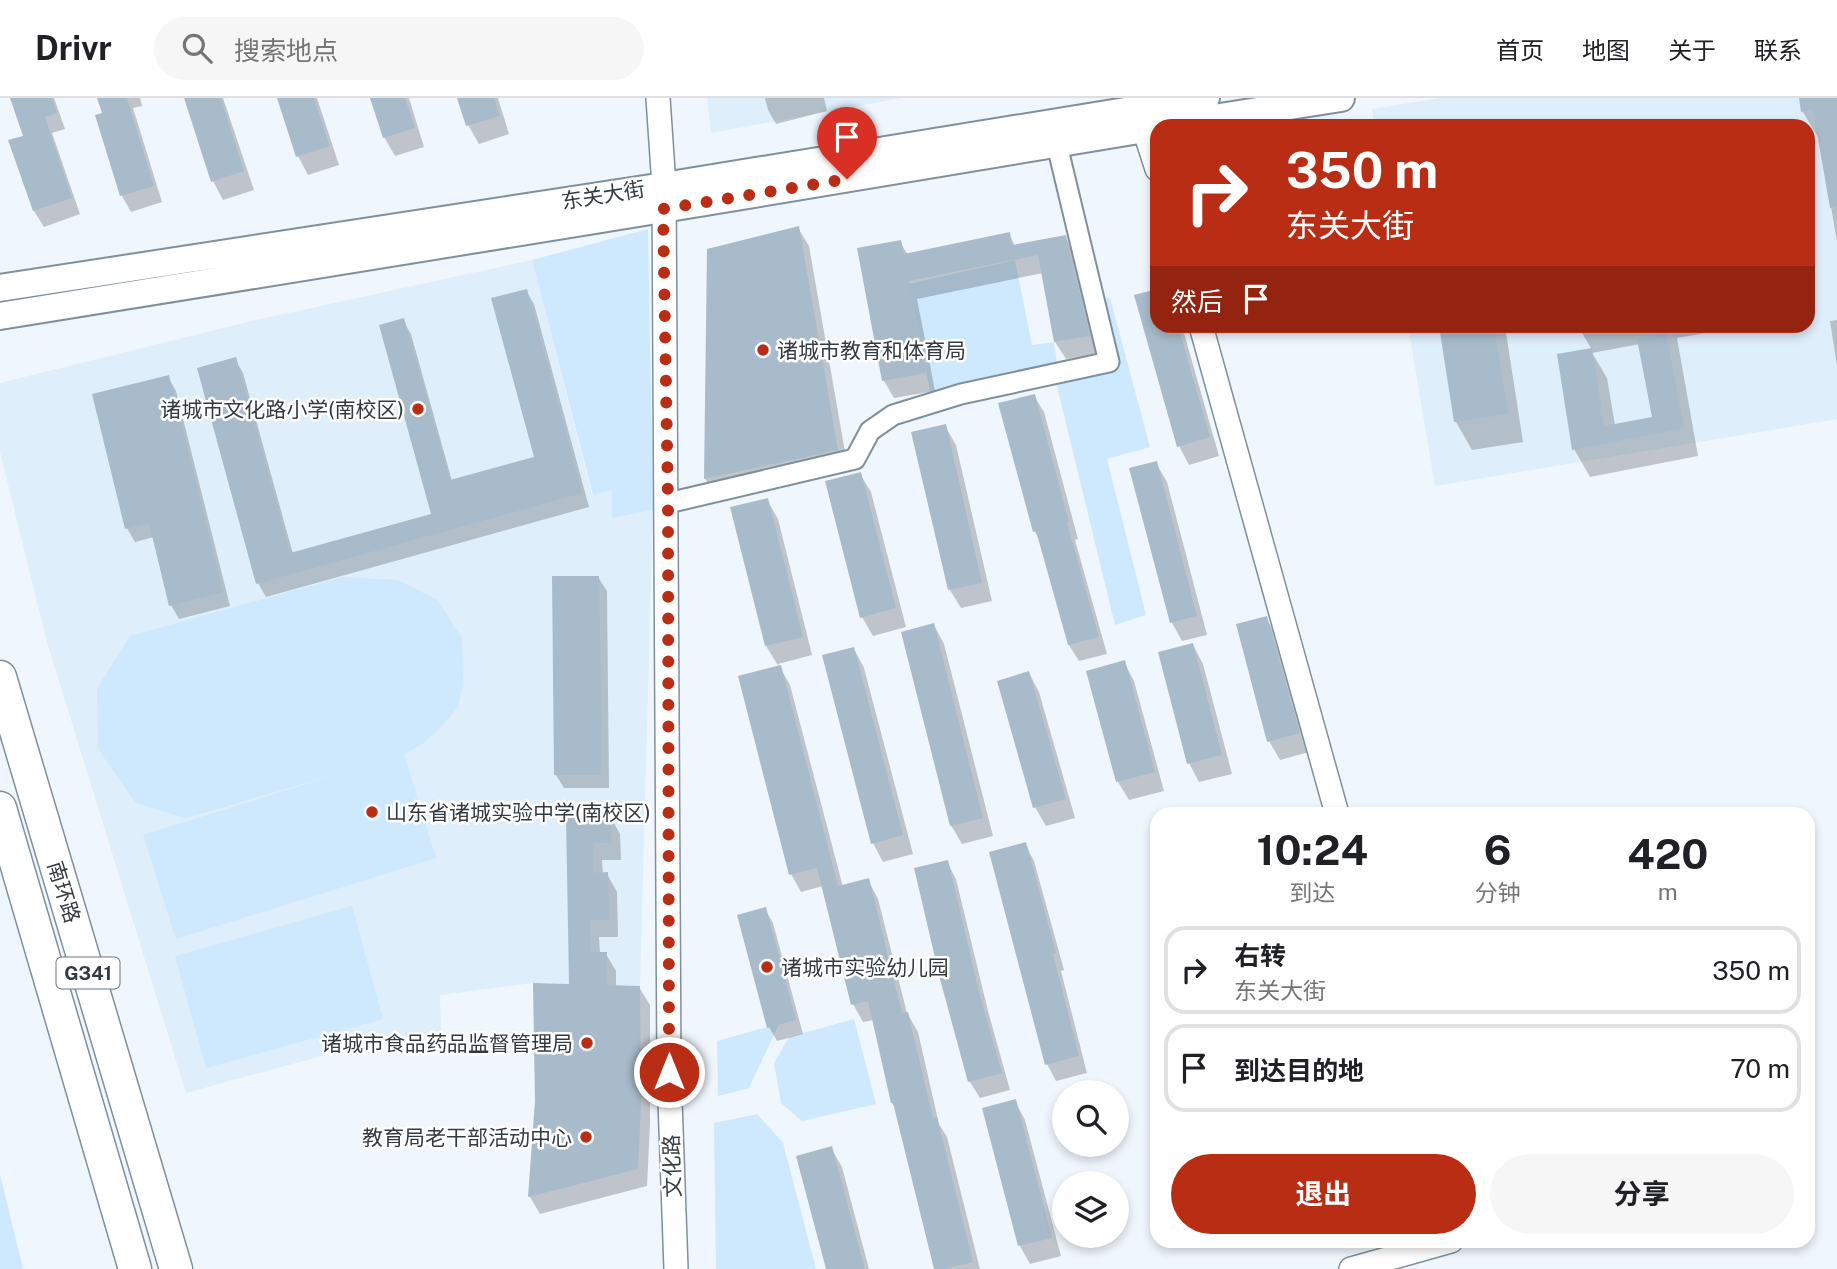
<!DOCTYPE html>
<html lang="zh">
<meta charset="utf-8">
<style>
body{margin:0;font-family:"Public Sans","Noto Sans SC",sans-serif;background:#f6f6f6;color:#202124;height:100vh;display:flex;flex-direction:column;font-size:26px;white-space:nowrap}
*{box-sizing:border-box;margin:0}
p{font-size:23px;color:#757577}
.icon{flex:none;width:38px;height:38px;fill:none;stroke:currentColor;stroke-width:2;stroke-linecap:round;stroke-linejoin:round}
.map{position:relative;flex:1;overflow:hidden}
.drawer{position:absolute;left:1150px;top:709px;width:665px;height:441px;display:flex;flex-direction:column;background:#fff;border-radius:21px;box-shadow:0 4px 10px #0003}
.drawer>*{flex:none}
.hud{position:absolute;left:1150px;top:21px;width:665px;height:214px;border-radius:21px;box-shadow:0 4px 10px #0003;background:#b92d15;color:#fff;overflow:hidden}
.tools{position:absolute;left:1052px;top:982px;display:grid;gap:14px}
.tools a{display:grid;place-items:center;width:77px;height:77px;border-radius:50%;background:#fff;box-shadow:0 4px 10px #0003;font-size:35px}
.pin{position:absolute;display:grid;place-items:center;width:60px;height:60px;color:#fff;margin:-72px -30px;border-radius:50% 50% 50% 0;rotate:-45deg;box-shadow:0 0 7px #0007}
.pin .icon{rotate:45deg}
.me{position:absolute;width:77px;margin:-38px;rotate:0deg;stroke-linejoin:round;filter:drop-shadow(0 0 5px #0008)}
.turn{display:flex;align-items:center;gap:24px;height:147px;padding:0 21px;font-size:32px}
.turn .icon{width:91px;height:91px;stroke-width:2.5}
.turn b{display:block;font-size:49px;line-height:60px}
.then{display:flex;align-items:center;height:66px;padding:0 21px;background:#0003;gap:14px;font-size:26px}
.eta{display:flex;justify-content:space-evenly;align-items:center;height:119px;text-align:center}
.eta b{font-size:42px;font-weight:700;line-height:49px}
.action{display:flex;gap:14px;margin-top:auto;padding:14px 21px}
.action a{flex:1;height:80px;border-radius:42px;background:#b92d15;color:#fff;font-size:28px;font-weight:700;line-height:80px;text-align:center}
.action a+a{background:#f6f6f6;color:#202124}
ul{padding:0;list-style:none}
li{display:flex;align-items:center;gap:21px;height:88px;margin:0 14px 10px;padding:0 7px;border:4px solid #e0e0e0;border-radius:21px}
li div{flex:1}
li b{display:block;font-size:26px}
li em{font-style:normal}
header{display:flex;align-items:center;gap:42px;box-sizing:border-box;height:98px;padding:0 35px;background:#fff;border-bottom:2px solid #e0e0e0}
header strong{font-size:33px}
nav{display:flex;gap:38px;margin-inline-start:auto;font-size:24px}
.search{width:490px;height:63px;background:#f6f6f6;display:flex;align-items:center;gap:18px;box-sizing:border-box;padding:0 24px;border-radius:38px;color:#757577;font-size:26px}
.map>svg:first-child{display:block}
</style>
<header>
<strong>Drivr</strong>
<div class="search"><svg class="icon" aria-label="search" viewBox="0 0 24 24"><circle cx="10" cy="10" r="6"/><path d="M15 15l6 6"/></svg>搜索地点</div>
<nav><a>首页</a><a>地图</a><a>关于</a><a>联系</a></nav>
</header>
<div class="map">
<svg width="1837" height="1171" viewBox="0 0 1837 1171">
<rect width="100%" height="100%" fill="#eff6fd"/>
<path fill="#dfeefb" d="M707,0H901L711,35Z
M1440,0H1837V321L1435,388L1408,228H1808V28H1375L1372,11Z
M532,162L592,397L612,392V419L653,412L640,888L533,885L440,897L441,933L369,945L186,995L47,544L0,354V285L243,225Z"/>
<path fill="#cee8fd" d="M648,131L653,412L612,420V392L593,397L532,162Z
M1015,162L1032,247L1054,244L1057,266L930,293L909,186Z
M1110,200L1150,349L1107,361L1146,517L1115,527L1054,276L1109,264L1096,201Z
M343,479L398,482L437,502L462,540L463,585L458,609L442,628L424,645L404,656L436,760L176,841L143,737L348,673L186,720L136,705L98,651L97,590L130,538Z
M352,808L383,921L206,970L175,858Z
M854,921L876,1006L802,1023L781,1005L774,965L789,939Z
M779,926L749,990L718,998L717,943Z
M757,1016L783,1045L816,1171H716L714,1025Z
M0,1076L23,1171H0Z"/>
<path fill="#0003" fill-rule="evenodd" d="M12,0H54L65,31L52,35L80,116L44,129L34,113L11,44L25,39Z
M99,0H140L142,8L133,10L162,104L131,114L122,98L98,18L104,16Z
M185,0H223L254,92L223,102L213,83Z
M279,0H317L339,67L308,77L298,58Z
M372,0H409L424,49L395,58L384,39Z
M459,0H498L509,36L479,46L468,27Z
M765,0H824L827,13L776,26L768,12Z
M1801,0H1837V143L1819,41L1803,14Z
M798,130L809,148L848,371L716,399L705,380Z
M1009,136L1015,148L1065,139L1075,156L1099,255L1066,261L1055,244L1043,175L917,201L935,293L894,300L884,283L900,144L908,157Z
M526,193L534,206L589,409L266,499L258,485L235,261L243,275L293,456L433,417L403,223L411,236L452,383L536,360Z
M1837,222V268L1830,223Z
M1157,228H1182L1219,358L1189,367L1179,348Z
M1441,228H1505L1523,344L1472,352L1456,324Z
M1578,228H1746L1677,240L1698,358L1590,379L1574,351L1592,252ZM1640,246L1654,320L1615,327L1607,280L1592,255Z
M168,279L176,293L230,508L179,521L171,507L154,439L135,444L127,430Z
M1034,298L1044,314L1078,441L1075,442L1107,556L1079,563L1069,547L1041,444L1035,434L1001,307Z
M945,328L956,347L992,503L961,510L950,492L913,335Z
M1156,365L1167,384L1207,537L1182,543L1172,525Z
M860,376L871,394L906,529L873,538L862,519Z
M767,402L778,421L812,557L778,566L790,587L843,789L868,782L878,801L907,915L918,934L939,1026L947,1039L980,1171H936L896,1011L892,1005L874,922L863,924L853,906L823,788L801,794L791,776L779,569L766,548Z
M598,479L607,493L609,690H564L556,677Z
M1266,520L1277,538L1309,654L1280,662L1269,643Z
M934,527L944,546L993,738L962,746L951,727Z
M1193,547L1203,566L1232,676L1199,684L1189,665Z
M854,551L864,570L913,756L883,764L873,745Z
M1124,564L1134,583L1164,693L1129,702L1118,684L1088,574Z
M1029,575L1039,594L1075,720L1046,728L1035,709Z
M610,718L620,736L621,762H602L603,776H607L617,794L618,839H599L600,856H606L616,873V889H639L650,907V1026L647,1088L540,1116L530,1099L537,1003L571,888L568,719Z
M1025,746L1034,763L1064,872L1061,873L1087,975L1056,983L1047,966Z
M947,764L956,781L988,913L1010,992L980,1000L970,984L942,880Z
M765,811L773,825L803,936L777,943L769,929Z
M1015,1003L1025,1022L1061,1158L1030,1166L1020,1148L984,1011Z
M831,1050L842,1069L869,1171H828Z"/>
<path fill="#a8bbca" d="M10,0H52L57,15L45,19L72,100L33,113L8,42L23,38Z
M97,0H127L154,88L120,98L95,17L102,15Z
M184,0H221L244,73L211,84Z
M277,0H314L330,48L296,59Z
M370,0H405L415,30L383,40Z
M457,0H494L500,18L466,28Z
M1799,0H1837V109L1830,110L1813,12L1801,14Z
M799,128L838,352L704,381L707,151Z
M1010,134L1012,147L1066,137L1090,238L1054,244L1038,157L909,183L926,275L882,283L857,150L901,142L904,156Z
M527,191L582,395L256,486L197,270L236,259L290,455L431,416L379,227L404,220L450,382L534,359L491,200Z
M1157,191V228H1178L1210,339L1177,349L1134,197Z
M1439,228H1494L1508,316L1454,324Z
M1666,235L1684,330L1572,352L1557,256L1592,250L1604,328L1652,319L1637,241Z
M169,277L223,494L169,508L149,425L125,431L92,296Z
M1035,296L1069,424L1067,425L1099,539L1068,547L1036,433L1033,434L998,305Z
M946,326L982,485L948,492L911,334Z
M1157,363L1197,518L1170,525L1129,370Z
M861,374L896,510L860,520L825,383Z
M768,400L803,539L765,548L730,409Z
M552,478H599L602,677H554Z
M1267,518L1300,635L1267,644L1236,526Z
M934,525L983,720L950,728L901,534Z
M1193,545L1222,657L1187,666L1158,554Z
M854,549L903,737L871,746L822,557Z
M1125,562L1155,674L1116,684L1086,573Z
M781,567L838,788L869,780L902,915L908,914L933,1020L937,1019L973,1164L945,1171H934L893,1005H891L868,903L851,907L817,770L789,777L738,578Z
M1029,573L1066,701L1033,710L997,583Z
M611,716V745H593L594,775L608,774L609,822H590L591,854H607V887L640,888L641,1007L638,1071L528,1099L535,1003L533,885L569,886L566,717Z
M1026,744L1056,855L1053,856L1079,958L1045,967L989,754Z
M948,762L979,894L1002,975L968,984L940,881L914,770Z
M766,809L796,922L767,930L737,817Z
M1016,1001L1052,1140L1018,1148L982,1010Z
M832,1048L865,1171H826L796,1058Z"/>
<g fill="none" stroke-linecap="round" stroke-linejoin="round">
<defs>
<path id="minor" d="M668,405L855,361L870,333L893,317L961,296L1109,264L1057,47"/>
<path id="tertiary" d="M658,0L664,88L669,974L676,1171
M1144,31L1157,71
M1201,228L1337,716
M1351,1171L1451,1143"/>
<path id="secondary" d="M1163,28L1341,0
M0,190L664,88L1206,0
M0,218L663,111L1157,29"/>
<path id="trunk" d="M0,579L176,1171
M0,710L135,1171"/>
</defs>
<use href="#minor" stroke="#7e909e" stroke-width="23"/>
<use href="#tertiary" stroke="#7e909e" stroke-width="26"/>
<use href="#secondary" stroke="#7e909e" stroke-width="30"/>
<use href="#trunk" stroke="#7e909e" stroke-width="35"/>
<use href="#minor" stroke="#fff" stroke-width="19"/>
<use href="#tertiary" stroke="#fff" stroke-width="23"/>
<use href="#secondary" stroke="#fff" stroke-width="26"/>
<use href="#trunk" stroke="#fff" stroke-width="32"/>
</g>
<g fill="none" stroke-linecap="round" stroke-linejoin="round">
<path stroke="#b92d15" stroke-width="12" stroke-dasharray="0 21.6" d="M669,974L668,405L663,111L847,81"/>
</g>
<g fill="#b92d15" stroke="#fff" stroke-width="2.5">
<circle cx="763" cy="252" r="7"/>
<circle cx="418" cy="311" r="7"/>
<circle cx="372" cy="714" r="7"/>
<circle cx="767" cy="869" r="7"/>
<circle cx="587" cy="945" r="7"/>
<circle cx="586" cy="1039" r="7"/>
</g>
<g text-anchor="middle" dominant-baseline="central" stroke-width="5" stroke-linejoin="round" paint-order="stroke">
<rect fill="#fff" stroke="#70767a" stroke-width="2" x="56.5" y="859.5" width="63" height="31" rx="5"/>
<g font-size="19" font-weight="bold" fill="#333b41">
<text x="88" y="875">G341</text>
</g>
<g font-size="21" fill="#333b41" stroke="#fff">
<text transform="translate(603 97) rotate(-9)">东关大街</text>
<text transform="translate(64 794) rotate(73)">南环路</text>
<text transform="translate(672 1068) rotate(-92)">文化路</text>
</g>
<g font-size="21" fill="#333b41" stroke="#fff" text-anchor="start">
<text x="777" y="252">诸城市教育和体育局</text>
<text x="404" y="311" text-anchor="end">诸城市文化路小学(南校区)</text>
<text x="386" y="714">山东省诸城实验中学(南校区)</text>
<text x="781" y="869">诸城市实验幼儿园</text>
<text x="573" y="945" text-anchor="end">诸城市食品药品监督管理局</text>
<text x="572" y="1039" text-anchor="end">教育局老干部活动中心</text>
</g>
</g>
</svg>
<div class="tools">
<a><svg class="icon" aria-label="search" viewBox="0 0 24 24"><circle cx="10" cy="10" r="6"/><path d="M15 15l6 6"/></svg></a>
<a><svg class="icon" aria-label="layers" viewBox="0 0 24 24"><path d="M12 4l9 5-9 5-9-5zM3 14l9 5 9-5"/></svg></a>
</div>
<div class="pin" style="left:847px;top:81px;background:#d93025"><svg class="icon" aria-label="arrive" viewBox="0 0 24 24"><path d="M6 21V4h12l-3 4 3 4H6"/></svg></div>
<svg class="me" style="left:669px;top:974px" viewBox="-20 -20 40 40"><circle r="17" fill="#b92d15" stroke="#fff" stroke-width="3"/><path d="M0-11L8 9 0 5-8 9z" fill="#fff"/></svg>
<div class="hud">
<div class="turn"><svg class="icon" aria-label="right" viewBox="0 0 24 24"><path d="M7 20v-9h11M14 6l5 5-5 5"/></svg><div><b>350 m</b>东关大街</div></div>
<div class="then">然后<svg class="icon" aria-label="arrive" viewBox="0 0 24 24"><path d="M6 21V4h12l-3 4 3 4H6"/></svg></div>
</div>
<section class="drawer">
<div class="eta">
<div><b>10:24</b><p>到达</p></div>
<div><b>6</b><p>分钟</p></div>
<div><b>420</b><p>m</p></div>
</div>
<ul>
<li><svg class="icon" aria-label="right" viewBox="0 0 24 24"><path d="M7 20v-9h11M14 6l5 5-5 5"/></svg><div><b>右转</b><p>东关大街</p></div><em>350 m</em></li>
<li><svg class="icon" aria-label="arrive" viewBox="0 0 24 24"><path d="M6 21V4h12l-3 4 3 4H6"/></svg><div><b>到达目的地</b></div><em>70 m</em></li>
</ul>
<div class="action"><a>退出</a><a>分享</a></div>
</section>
</div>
